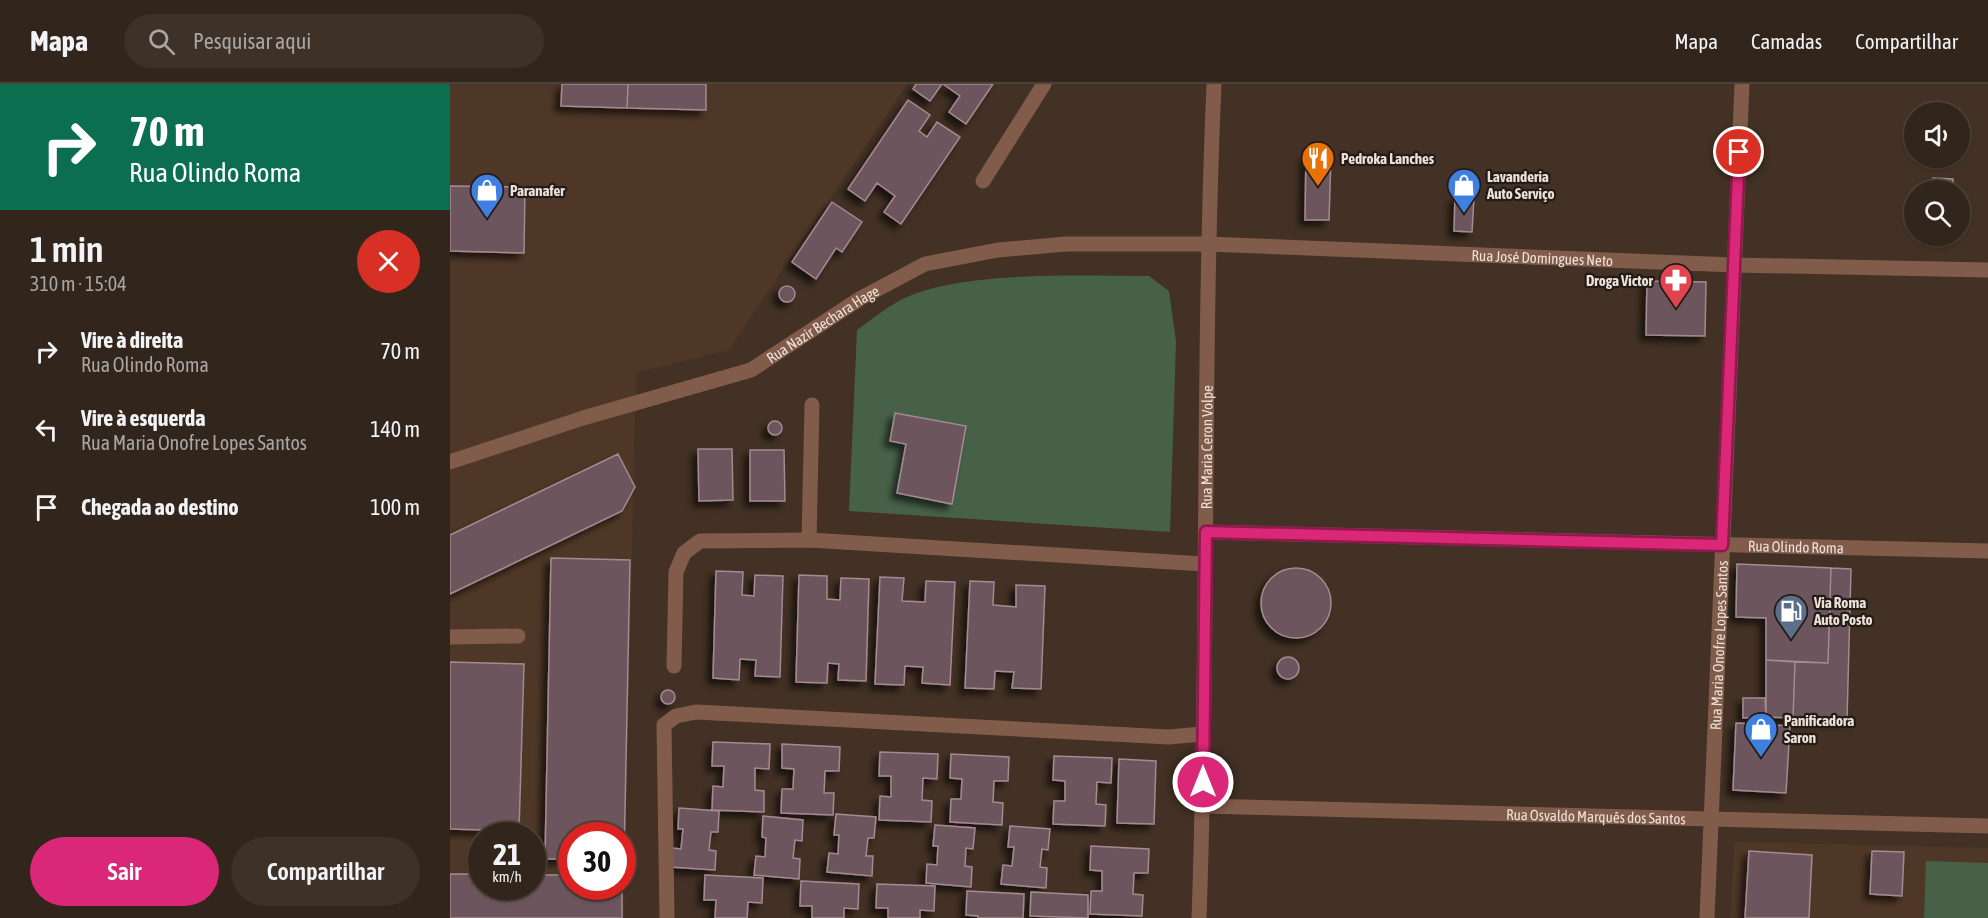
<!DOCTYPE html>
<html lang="pt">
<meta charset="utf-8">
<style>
body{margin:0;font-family:"Asap Condensed",sans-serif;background:#3d3128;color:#f1f3f6;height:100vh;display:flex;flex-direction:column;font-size:22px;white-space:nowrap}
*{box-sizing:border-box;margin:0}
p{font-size:20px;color:#a8a5a3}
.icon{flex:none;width:33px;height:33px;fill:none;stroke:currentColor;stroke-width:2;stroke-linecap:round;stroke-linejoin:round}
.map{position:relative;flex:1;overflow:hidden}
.side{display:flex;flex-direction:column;background:#32251b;width:450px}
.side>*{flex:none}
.hud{background:#0b6e4f;color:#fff;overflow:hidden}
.buttons{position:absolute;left:1454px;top:18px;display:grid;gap:12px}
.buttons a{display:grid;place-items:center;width:66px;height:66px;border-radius:50%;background:#32251b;box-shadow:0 2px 4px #0004,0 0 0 2px #4d423a;font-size:30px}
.speed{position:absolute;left:18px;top:738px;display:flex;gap:12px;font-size:30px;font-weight:700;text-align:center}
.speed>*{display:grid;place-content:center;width:78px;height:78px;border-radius:50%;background:#32251b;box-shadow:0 2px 4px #0004,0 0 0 2px #4d423a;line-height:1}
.speed small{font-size:15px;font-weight:400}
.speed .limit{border:9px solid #d22;background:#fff;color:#111}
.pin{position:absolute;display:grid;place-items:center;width:51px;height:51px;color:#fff;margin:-26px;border:3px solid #fff;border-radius:50%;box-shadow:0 2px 6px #0007}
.me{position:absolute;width:66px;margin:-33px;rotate:0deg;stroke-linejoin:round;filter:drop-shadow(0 0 4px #0008)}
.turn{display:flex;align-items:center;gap:21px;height:126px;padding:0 30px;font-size:27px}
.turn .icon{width:78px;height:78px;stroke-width:2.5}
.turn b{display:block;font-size:42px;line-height:51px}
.round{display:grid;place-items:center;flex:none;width:63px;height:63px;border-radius:32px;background:#3d3128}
.overview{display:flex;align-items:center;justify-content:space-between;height:102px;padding:0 30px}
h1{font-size:36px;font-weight:600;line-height:45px}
.cta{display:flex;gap:12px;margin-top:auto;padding:12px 30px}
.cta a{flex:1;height:69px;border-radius:36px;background:#db2777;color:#fff;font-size:24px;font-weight:600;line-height:69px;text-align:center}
.cta a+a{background:#3d3128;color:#f1f3f6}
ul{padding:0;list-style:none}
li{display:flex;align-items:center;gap:18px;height:78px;padding:0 30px}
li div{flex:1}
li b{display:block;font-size:22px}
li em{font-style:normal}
header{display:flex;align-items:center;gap:36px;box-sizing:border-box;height:84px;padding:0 30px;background:#32251b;border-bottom:2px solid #4d423a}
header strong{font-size:28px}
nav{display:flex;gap:33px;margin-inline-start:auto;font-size:21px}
.search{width:420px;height:54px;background:#3d3128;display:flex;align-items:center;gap:15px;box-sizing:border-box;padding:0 21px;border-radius:33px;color:#a8a5a3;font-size:22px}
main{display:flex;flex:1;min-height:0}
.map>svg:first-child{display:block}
</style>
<header>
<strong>Mapa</strong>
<div class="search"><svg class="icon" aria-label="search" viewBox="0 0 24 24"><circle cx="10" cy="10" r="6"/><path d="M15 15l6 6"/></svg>Pesquisar aqui</div>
<nav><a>Mapa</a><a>Camadas</a><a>Compartilhar</a></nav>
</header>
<main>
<section class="side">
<div class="hud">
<div class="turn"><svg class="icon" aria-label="right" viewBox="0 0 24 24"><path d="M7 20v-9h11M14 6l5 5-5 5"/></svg><div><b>70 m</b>Rua Olindo Roma</div></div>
</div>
<div class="overview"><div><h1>1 min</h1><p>310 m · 15:04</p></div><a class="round" style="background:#d93025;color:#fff"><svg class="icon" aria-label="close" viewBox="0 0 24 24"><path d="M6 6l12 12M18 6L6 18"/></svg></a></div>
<ul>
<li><svg class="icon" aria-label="right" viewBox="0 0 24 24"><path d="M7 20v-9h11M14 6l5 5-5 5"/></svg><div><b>Vire à direita</b><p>Rua Olindo Roma</p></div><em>70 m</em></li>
<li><svg class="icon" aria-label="left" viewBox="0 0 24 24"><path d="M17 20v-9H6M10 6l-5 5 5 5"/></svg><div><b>Vire à esquerda</b><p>Rua Maria Onofre Lopes Santos</p></div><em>140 m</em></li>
<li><svg class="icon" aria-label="arrive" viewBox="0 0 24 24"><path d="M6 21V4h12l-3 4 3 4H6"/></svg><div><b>Chegada ao destino</b></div><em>100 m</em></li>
</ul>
<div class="cta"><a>Sair</a><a>Compartilhar</a></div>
</section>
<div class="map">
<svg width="1538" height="834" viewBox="0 0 1538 834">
<defs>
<filter id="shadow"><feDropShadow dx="-5.5" dy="5.5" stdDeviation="3" flood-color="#0009"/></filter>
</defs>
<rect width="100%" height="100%" fill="#423124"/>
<path fill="#4e3726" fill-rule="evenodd" d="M0,0H457L279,266L186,289L174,834H0ZM32,752H82V802H32ZM122,752H172V802H122Z
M1284,758L1538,764V834H1281Z"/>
<path fill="#466148" d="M699,192L719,207L726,257L720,448L399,427L407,246C421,236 434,225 449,217C505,186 633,192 699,192Z
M1476,777L1538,779V834H1474Z"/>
<path fill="#6c545b" stroke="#a48a91" stroke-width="1.5" filter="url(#shadow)" d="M112,0H178L177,24L111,22Z
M178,0H256V26L177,24Z
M466,0H492L480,17L463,5Z
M493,0H543L516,40L499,28L510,12Z
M458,16L480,31L469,47L477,53L487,38L510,53L451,140L434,128L445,112L427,99L415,117L398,105Z
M856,71H881L879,136H855Z
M1483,94L1503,95V106H1483Z
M0,102L75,103L74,169L0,167Z
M1005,113L1024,114L1022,148L1004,147Z
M382,118L412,138L392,168L386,164L366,195L342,178Z
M1197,197L1256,198L1255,252L1196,251Z
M329 210a8 8 0 1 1 16 0a8 8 0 1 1-16 0Z
M445,329L516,342L502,420L447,409L456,360L440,357Z
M318 344a7 7 0 1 1 14 0a7 7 0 1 1-14 0Z
M248,365H282L283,416L249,417Z
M300,366H334L335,417H300Z
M168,370L185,403L172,427L0,510V451Z
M101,474L180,476L174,777L172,752H122V775H95Z
M1287,480L1381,484L1378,579L1316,576V534L1286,533Z
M811 519a35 35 0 1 1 70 0a35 35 0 1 1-70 0Z
M1381,484L1401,485L1397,636L1343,634L1345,578L1378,579Z
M266,487L293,488L292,511L304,512L305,491L333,492L330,593L305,592L306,576L290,575L289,596L263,594Z
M349,491L377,492V515L390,516L391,494L419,495L416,597L388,596L389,580L378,579L377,599L346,598Z
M430,493L454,494L452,517L475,518L476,497L505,498L500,601L472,599L473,583L455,582L454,601L425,600Z
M520,497L544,498L543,521L566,523V501L595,502L591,605L562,604L564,588L545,587L544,605L515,604Z
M827 584a11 11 0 1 1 22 0a11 11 0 1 1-22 0Z
M1316,576L1345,578L1343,634L1316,633Z
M0,578L74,580L69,747L0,745Z
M211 613a7 7 0 1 1 14 0a7 7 0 1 1-14 0Z
M1293,614H1315L1316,633L1293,634Z
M1286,639L1340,642L1336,709L1283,706Z
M263,658L320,660L319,685L305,684V706L314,707V728L262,726L263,702L273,703L274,682H262Z
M332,660L390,663L389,687H375L374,709H384L383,731L331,729L332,705H343L344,685L332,684Z
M430,668L488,670L487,695L473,694L472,716L482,717L481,738L429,736L430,712L441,713V692H429Z
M501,670L559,673L558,697H544L543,718L553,719L552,741L500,738L501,715H511L512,695L500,694Z
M604,672L662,674L661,699L647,698L646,720L656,721L655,742L603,740L604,717H615V697L603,696Z
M669,675L706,677L704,740L667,739Z
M229,724L269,727L268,748H261L259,766L266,767L265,786L220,783L222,764L231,765L233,745H228Z
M386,730L426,733L424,754H418L416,772H423L422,792L377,788L379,769L388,770L389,751H384Z
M313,732L353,736L352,757L345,756L343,774L350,775L349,795L304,791L306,772L315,773L316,754L312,753Z
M485,741L525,744L523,765L516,764L515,782L522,783L521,803L476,799L477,780L487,781L488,762H483Z
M560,742L600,745L598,766L592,765L590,783L597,784L596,804L551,800L553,781L562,782L564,763H558Z
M641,762L699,765L698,789H684L683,810L693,811L692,832L640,830L641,807H652V787L640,786Z
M1299,767L1362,771L1359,834H1295Z
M1422,767L1454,768L1452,812L1420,810Z
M0,790H32V802H82V791H122V802H172V834H0Z
M255,791L313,794L312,819L298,818L297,834H265L266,816H254Z
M351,797L409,800L408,825L394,824V834H362V822H350Z
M427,800L485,802L484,827L470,826V834H438V824H426Z
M517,807L574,810L573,834H528V832L516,831Z
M581,808L638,811V834L580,832Z"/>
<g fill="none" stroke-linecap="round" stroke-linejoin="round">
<g stroke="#815c4a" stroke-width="15">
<path d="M533,97L594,0"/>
<path id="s1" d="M0,378L133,334L301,286L411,214L475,180L548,166L616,160H757L1284,181L1538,186"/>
<path id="s2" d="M756,448L1538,467"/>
<path d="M359,456L362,321"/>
<path d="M0,553L68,552"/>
<path d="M224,582L226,488L234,469L250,457L359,456L754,480"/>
<path id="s3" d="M753,722L1538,742"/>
<path d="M217,834L214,641L226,632L246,628L719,653L752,650"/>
<path id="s4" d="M749,834C759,556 752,278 764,0"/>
<path id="s5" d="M1257,834L1292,0"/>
</g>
</g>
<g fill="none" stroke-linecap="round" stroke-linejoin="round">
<defs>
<path id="route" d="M753,698L756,448L1272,461L1289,68"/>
</defs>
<use href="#route" stroke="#8e194d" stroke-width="15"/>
<use href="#route" stroke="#db2777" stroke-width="10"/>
</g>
<defs>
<symbol id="restaurant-pin" viewBox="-11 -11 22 30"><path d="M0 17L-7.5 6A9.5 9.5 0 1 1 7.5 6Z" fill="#e8710a" stroke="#231b15"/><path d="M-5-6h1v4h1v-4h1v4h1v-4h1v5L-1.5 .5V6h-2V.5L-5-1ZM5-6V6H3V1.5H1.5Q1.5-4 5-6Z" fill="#fff"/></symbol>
<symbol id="shop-pin" viewBox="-11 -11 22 30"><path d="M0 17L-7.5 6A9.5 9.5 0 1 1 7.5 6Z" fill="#3f7fe0" stroke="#231b15"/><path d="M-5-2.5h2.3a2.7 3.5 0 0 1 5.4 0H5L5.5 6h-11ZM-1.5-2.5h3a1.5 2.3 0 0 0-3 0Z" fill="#fff"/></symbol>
<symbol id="pharmacy-pin" viewBox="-11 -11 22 30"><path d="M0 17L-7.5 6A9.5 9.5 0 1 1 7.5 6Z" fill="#e0444e" stroke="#231b15"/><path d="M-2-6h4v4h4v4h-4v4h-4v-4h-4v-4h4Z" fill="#fff"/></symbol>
<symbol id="fuel-pin" viewBox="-11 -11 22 30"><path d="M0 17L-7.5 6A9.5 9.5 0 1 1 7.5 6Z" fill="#5c6f8a" stroke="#231b15"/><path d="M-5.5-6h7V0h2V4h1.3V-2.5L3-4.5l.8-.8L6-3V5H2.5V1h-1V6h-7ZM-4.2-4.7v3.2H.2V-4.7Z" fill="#fff"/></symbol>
</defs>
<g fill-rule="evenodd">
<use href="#restaurant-pin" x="849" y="55" width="38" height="52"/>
<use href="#shop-pin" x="995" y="82" width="38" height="52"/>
<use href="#shop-pin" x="18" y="87" width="38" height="52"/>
<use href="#pharmacy-pin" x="1207" y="177" width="38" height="52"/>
<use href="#fuel-pin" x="1322" y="508" width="38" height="52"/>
<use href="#shop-pin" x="1292" y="626" width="38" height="52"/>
</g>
<g text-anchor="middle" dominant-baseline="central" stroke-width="4.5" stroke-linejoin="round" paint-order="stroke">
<g font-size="15" font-weight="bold" fill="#ece0d8" stroke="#231b15" text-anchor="start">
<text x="891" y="74">Pedroka Lanches</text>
<text x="1037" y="92">Lavanderia<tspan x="1037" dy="17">Auto Serviço</tspan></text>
<text x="60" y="106">Paranafer</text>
<text x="1203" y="196" text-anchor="end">Droga Victor</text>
<text x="1364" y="518">Via Roma<tspan x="1364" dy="17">Auto Posto</tspan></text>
<text x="1334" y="636">Panificadora<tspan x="1334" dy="17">Saron</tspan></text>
</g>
<g font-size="15" fill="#ece0d8" stroke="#231b15">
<text stroke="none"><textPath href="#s1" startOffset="1138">Rua José Domingues Neto</textPath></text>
<text stroke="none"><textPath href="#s1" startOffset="400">Rua Nazir Bechara Hage</textPath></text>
<text stroke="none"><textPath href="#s4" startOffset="471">Rua Maria Ceron Volpe</textPath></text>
<text stroke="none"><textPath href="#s2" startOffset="590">Rua Olindo Roma</textPath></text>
<text stroke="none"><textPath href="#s5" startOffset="273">Rua Maria Onofre Lopes Santos</textPath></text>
<text stroke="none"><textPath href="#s3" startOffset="393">Rua Osvaldo Marquês dos Santos</textPath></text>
</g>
</g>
</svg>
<div class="buttons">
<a><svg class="icon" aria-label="sound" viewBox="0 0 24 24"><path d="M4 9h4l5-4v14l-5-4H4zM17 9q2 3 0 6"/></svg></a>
<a><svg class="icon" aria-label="search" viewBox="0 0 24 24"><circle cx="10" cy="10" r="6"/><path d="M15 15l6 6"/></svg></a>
</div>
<div class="speed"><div>21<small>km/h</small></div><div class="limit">30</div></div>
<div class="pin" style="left:1289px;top:68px;background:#d93025"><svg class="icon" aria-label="arrive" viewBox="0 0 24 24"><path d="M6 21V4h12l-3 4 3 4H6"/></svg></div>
<svg class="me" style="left:753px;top:698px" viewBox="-20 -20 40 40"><circle r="17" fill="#db2777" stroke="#fff" stroke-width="3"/><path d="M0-11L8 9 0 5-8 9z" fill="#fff"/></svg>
</div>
</main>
